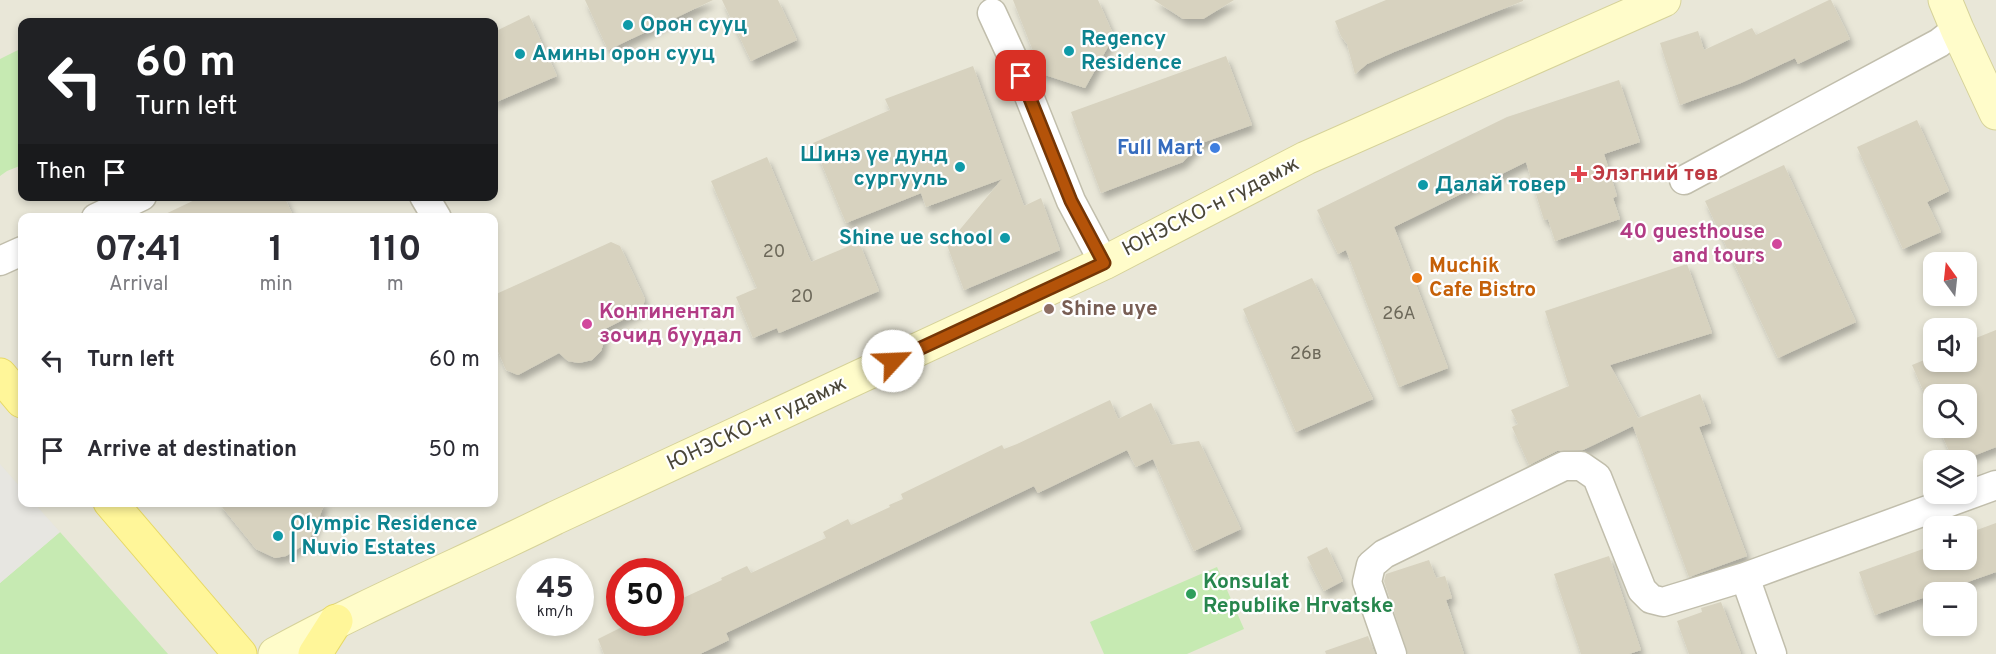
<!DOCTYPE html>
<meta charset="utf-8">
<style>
body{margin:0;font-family:Overpass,sans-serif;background:#f7f7f7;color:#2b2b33;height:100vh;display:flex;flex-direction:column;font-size:22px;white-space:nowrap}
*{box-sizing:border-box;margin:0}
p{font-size:20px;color:#7c7c81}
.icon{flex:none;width:33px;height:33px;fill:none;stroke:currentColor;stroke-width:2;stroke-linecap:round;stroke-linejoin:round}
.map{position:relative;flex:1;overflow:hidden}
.side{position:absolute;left:18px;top:213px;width:480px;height:294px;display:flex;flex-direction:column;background:#fff;border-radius:12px;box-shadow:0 3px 9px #0003}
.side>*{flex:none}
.guide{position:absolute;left:18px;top:18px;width:480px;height:183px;border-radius:12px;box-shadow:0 3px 9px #0003;background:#202124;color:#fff;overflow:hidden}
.needle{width:39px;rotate:345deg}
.fabs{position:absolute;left:1923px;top:252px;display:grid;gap:12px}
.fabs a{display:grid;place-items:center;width:54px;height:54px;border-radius:12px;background:#fff;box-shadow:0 3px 9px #0003;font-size:30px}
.speed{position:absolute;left:516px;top:558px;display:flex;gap:12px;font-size:30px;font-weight:700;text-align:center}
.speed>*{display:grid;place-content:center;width:78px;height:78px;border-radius:50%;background:#fff;box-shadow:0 3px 9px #0003;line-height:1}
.speed small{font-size:15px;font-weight:400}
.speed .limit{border:9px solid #d22;background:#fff;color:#111}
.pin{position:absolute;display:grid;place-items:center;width:51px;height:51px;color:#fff;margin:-26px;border-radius:12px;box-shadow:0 3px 9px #0006}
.me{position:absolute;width:66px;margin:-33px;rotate:65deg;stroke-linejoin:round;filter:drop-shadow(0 0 4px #0008)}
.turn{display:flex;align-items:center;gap:21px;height:126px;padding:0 18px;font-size:27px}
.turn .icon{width:78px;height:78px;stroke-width:2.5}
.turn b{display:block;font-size:42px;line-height:51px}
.then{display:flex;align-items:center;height:57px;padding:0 18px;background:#0003;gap:12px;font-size:22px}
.eta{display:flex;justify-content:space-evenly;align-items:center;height:102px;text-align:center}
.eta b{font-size:36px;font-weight:700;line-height:42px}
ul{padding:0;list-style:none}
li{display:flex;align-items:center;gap:18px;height:90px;padding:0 18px}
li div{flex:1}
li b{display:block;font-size:22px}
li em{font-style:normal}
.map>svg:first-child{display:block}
</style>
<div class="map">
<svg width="1996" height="654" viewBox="0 0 1996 654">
<defs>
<filter id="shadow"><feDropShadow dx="3.5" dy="6" stdDeviation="3" flood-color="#0004"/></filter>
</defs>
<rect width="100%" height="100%" fill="#f5f4ea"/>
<path fill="#e9e7d8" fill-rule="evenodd" d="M0,0H1996V654H0ZM22,22H494V196H22ZM22,218H494V502H22ZM1934,262H1966V296H1934ZM1934,328H1966V362H1934ZM1934,394H1966V428H1934ZM1934,460H1966V494H1934ZM1934,526H1966V560H1934ZM530,572H580V622H530ZM620,572H670V622H620ZM1934,592H1966V626H1934Z"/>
<path fill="#c6eab2" d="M22,48V165L7,171L0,176V59Z
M60,532L168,654H0V583Z
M1217,567L1244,629L1187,654H1104L1090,622Z"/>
<path fill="#e7e6e1" d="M0,464L22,489V502L34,503L60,532L0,583Z"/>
<path fill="#d7d2bf" filter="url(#shadow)" d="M585,0H713L608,50Z
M722,0H778L797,40L751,61Z
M1013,0H1098L1114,36L1085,88L1042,74Z
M1154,0H1234L1203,19H1183Z
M1386,0H1523V1L1394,52L1367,64L1355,74L1347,44L1341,36L1335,21Z
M1829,0H1831L1850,39L1798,64L1795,58L1741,83L1680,105L1660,43L1698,31L1704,50L1752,28L1756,35Z
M529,15L557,76L494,103V32Z
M1226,56L1252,125L1199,144L1183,162L1101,193L1071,112Z
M973,66L1024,206L1041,198L1060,250L964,290L947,245L1002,179L926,207L921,193L846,223L813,143L890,110L885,99Z
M1619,80L1640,142L1604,154L1617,196L1613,198L1620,219L1555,241L1548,219L1544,220L1526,162L1394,227L1448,368L1399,387L1346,250L1338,254L1317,210L1507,117Z
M1917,120L1949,191L1927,202L1941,232L1903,249L1857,147Z
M767,157L811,262L859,242L879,291L779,333L777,328L753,338L736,297L757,288L711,181Z
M1784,165L1856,322L1778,358L1705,201Z
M203,196H284L294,218H157Z
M611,242L620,246L645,299L642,310L605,329L604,342L601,351L592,360L579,363L568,361L559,353L518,375L506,370L494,342V295Z
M1687,264L1712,333L1610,365L1638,418L1700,394L1711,423L1699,427L1747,556L1689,577L1633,426L1583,450L1557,451L1529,465L1512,427L1518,424L1511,410L1569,386L1545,311Z
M1312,278L1373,399L1296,432L1243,309Z
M1996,330V447L1963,460H1953L1939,428H1966V394H1934V415L1912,365L1934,356V362H1966V342Z
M1110,400L1118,419L1151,403L1171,445L1199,441L1241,529L1194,551L1153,459L1136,467L1127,450L1038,493L1034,486L726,633L729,640L700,654H604L598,639L632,622H670V604L722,580L721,578L747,566L751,573L826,538L823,532L848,519L851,525L890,507L889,505L903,499L901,494L1002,445L1004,449L1017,444Z
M218,502H325L315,529L307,543L286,556L275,558L256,549Z
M1996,523V572L1939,592H1934V594L1875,615L1859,572L1934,545V560H1966V534Z
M1327,547L1343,581L1324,591L1307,557Z
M1609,556L1641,650L1629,654H1581L1554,574Z
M1429,560L1436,578L1445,576L1452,598L1446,600L1464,654H1408L1384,581L1386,574Z
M1721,602L1741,654H1689L1677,621L1702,612L1701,608Z
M1368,636L1375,654H1326L1325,651Z"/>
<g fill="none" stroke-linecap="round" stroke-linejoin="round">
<defs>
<path id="street" d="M992,13L1021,76L1071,201L1104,263
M1684,180L1939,43L1957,29
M424,196L437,218
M96,218L142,196
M0,261L22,251
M1745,577L1772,654
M1392,654L1367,582L1371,565L1384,554L1564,466H1581L1597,477L1642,590L1651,599L1663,602L1745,577L1996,485"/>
<path id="secondary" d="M1945,0L1957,29L1996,113
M275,654C366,604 462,564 555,518L1104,263L1306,158L1664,0"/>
<path id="primary" d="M0,375L22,401
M110,502L240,654
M315,654L336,621"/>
</defs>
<use href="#street" stroke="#c1beac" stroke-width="31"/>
<use href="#secondary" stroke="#d6d299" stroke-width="35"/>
<use href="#primary" stroke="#e7d966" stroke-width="35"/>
<use href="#street" stroke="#fff" stroke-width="28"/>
<use href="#secondary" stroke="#fffcca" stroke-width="33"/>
<use href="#primary" stroke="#fff699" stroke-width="33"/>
</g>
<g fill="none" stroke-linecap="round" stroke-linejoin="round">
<defs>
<path id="route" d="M893,361L1104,263L1071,201L1021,76"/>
</defs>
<use href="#route" stroke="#753606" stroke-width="15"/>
<use href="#route" stroke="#b45309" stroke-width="10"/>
</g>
<g fill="#0f9aa8" stroke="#fff" stroke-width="2">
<circle cx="628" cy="25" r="6"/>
<circle cx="1069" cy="51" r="6"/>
<circle cx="520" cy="54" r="6"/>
<circle cx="960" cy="167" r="6"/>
<circle cx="1423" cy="185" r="6"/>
<circle cx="1005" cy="238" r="6"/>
<circle cx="278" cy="536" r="6"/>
</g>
<circle fill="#3f7fe0" stroke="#fff" stroke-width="2" cx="1215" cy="148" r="6"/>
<path fill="#e0444e" stroke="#fff" stroke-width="2" d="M1576 165h6v6h6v6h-6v6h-6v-6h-6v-6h6z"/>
<g fill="#d1479c" stroke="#fff" stroke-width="2">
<circle cx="1777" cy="244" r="6"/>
<circle cx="587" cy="324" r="6"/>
</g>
<circle fill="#e8710a" stroke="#fff" stroke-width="2" cx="1417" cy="278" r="6"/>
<circle fill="#8d6e63" stroke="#fff" stroke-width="2" cx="1049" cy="309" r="6"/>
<circle fill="#2e9e5b" stroke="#fff" stroke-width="2" cx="1191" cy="594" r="6"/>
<g text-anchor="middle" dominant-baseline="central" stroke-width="4.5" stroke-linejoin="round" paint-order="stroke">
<g font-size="18" fill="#6d695a">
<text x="774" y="252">20</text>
<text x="802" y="297">20</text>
<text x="1399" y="314">26A</text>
<text x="1306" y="354">26в</text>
</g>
<g font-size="21" font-weight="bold" fill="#0d838f" stroke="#fff" text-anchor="start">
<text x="640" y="25">Орон сууц</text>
<text x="1081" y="39">Regency<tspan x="1081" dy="24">Residence</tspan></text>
<text x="532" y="54">Амины орон сууц</text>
<text x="948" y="155" text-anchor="end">Шинэ үе дунд<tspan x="948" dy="24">сургууль</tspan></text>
<text x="1435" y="185">Далай товер</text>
<text x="993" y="238" text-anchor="end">Shine ue school</text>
<text x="290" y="524">Olympic Residence<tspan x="290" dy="24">| Nuvio Estates</tspan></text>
</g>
<g font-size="21" font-weight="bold" fill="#366cbe" stroke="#fff" text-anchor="end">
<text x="1203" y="148">Full Mart</text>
</g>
<g font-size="21" font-weight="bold" fill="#be3a42" stroke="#fff" text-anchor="start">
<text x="1592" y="174">Элэгний төв</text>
</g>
<g font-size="21" fill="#4a4638" stroke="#fff">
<text transform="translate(1211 207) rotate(-27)">ЮНЭСКО-н гудамж</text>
<text transform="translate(757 424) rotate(-25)">ЮНЭСКО-н гудамж</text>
</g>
<g font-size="21" font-weight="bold" fill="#b23c85" stroke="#fff" text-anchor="end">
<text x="1765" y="232">40 guesthouse<tspan x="1765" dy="24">and tours</tspan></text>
<text x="599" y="312" text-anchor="start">Континентал<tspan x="599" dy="24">зочид буудал</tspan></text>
</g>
<g font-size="21" font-weight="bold" fill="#c56008" stroke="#fff" text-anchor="start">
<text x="1429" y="266">Muchik<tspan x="1429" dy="24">Cafe Bistro</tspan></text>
</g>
<g font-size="21" font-weight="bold" fill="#785e54" stroke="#fff" text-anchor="start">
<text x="1061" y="309">Shine uye</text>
</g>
<g font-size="21" font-weight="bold" fill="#27864d" stroke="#fff" text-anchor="start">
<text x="1203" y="582">Konsulat<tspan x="1203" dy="24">Republike Hrvatske</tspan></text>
</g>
</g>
</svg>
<div class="fabs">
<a><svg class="needle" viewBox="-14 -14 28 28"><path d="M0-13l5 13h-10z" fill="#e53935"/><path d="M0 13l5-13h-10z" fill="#7c7c81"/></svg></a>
<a><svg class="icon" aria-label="sound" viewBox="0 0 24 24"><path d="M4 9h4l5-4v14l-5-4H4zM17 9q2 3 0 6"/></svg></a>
<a><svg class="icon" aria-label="search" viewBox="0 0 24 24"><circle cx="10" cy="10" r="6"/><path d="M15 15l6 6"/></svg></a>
<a><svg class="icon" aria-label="layers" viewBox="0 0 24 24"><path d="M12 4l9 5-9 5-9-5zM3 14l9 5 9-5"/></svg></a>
<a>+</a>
<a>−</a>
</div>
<div class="speed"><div>45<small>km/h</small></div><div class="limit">50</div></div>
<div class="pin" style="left:1021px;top:76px;background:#d93025"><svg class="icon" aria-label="arrive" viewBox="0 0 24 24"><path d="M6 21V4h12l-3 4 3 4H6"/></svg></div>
<svg class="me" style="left:893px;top:361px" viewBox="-20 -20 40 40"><circle r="19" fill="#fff"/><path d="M0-13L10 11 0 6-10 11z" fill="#b45309"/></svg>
<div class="guide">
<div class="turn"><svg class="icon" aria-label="left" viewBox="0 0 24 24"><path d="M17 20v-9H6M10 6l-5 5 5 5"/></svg><div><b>60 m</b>Turn left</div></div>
<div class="then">Then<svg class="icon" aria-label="arrive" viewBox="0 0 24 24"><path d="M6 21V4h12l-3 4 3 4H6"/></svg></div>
</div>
<section class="side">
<div class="eta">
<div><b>07:41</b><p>Arrival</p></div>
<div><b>1</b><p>min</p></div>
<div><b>110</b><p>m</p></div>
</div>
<ul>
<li><svg class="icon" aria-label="left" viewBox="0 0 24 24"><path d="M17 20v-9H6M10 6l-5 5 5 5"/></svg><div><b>Turn left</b></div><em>60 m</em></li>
<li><svg class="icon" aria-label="arrive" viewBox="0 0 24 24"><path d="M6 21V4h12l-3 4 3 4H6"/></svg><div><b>Arrive at destination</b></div><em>50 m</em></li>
</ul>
</section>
</div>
